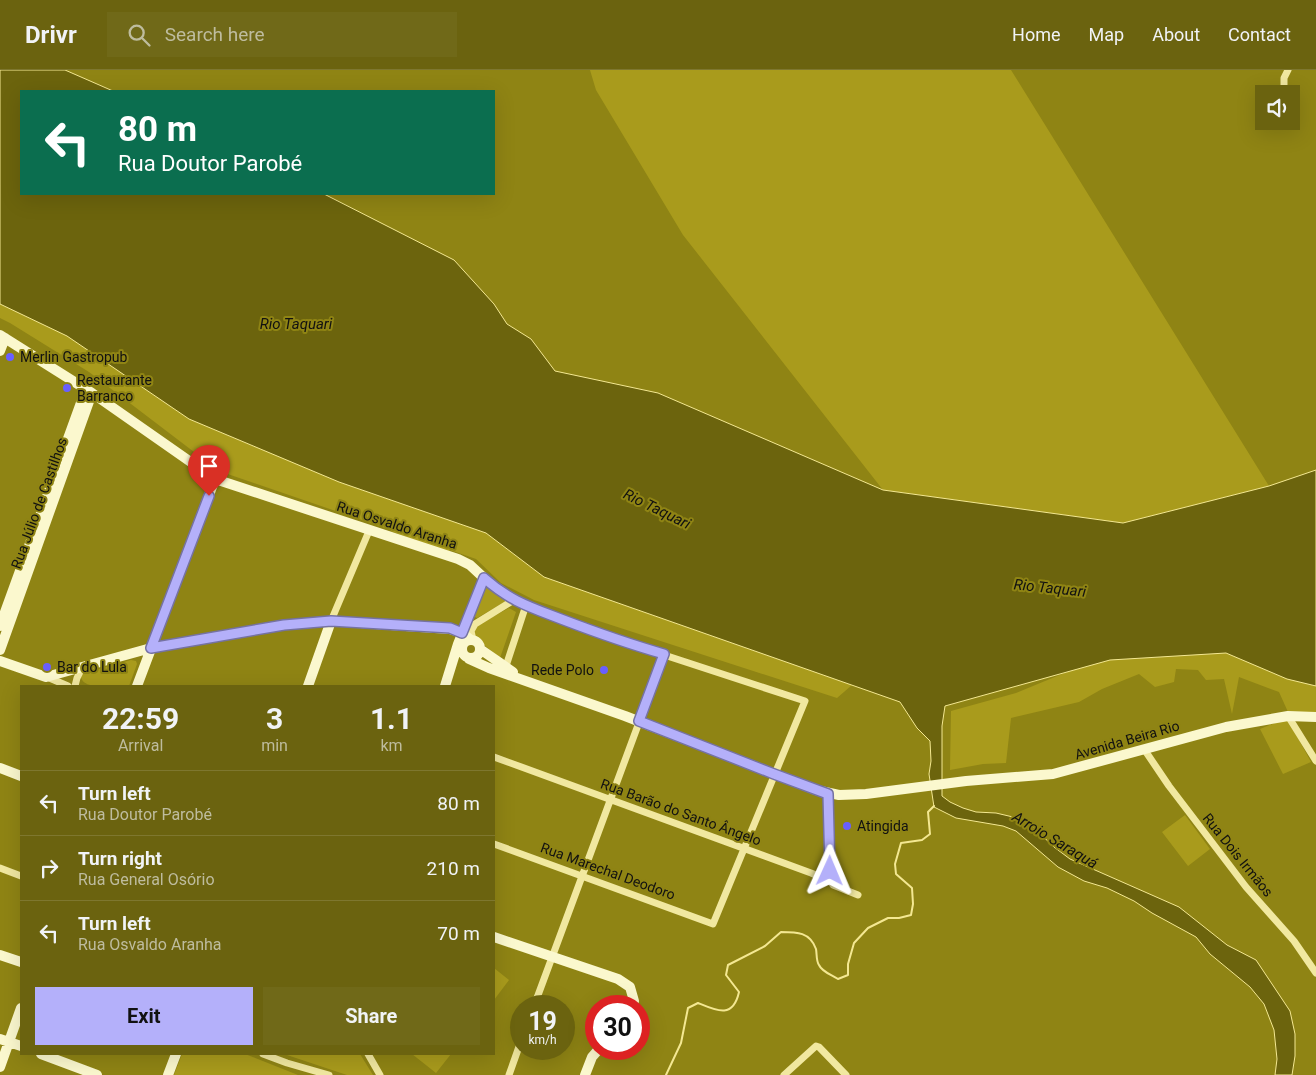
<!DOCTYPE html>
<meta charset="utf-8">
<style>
body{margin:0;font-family:Roboto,sans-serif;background:#706918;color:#f1f3f6;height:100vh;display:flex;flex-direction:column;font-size:19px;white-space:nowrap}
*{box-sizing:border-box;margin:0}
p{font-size:16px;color:#bebc9e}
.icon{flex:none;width:28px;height:28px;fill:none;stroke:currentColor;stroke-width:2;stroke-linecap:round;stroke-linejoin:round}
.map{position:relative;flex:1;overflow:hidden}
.panel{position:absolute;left:20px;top:615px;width:475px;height:370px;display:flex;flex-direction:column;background:#6b630f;border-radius:0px;box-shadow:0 5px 20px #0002}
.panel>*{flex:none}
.top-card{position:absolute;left:20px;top:20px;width:475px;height:105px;border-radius:0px;box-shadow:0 5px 20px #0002;background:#0b6e4f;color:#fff;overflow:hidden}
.fabs{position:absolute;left:1255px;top:15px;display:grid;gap:10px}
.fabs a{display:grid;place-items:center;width:45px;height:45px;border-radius:0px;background:#6b630f;box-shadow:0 5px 20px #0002;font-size:25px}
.speed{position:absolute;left:510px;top:925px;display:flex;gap:10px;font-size:25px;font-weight:700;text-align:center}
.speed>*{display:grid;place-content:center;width:65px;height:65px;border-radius:50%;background:#6b630f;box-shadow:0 5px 20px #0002;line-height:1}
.speed small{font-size:12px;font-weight:400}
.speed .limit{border:8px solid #d22;background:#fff;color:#111}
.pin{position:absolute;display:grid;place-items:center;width:42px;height:42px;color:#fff;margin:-51px -21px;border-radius:50% 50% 50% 0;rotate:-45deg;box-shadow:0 0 5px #0007}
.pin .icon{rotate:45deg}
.me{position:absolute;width:55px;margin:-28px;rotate:1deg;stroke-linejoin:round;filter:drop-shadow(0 0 4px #0008)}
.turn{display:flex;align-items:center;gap:18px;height:105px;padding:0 15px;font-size:22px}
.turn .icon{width:65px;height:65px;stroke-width:2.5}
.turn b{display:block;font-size:35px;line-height:42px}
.eta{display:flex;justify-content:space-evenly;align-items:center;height:85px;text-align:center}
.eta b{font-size:30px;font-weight:700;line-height:35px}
.primary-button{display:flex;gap:10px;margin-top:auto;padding:10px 15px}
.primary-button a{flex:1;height:58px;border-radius:0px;background:#b4b0fa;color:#111;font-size:20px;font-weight:700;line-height:58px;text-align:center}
.primary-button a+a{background:#706918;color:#f1f3f6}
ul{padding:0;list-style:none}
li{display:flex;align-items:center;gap:15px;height:65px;padding:0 15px;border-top:1px solid #7e772f}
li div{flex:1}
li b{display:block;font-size:19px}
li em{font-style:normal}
header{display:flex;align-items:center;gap:30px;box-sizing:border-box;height:70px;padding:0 25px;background:#6b630f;border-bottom:1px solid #7e772f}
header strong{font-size:24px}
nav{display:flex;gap:28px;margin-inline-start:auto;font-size:18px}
.search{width:350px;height:45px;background:#706918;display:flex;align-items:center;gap:12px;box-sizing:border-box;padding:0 18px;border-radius:0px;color:#bebc9e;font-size:19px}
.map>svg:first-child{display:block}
</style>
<header>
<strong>Drivr</strong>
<div class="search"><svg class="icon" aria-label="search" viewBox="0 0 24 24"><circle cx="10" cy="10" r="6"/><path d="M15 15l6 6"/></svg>Search here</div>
<nav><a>Home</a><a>Map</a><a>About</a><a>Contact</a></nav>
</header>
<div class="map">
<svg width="1316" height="1005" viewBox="0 0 1316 1005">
<rect width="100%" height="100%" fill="#8f8414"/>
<path fill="#a99b1c" d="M590,0H1011L1269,416L1123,453L883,420L683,165L596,20Z
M0,234L67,266L189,349L339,412L486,463L544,507L852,615L837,628L534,530L501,513L476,489L450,480L448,483L391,461V460L219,401L89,302L10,253L0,248Z
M484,512L496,524L508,530L477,548L473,546Z
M509,538L516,542L500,588L472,565L474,557Z
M1113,583H1226L1282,607L1316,615V644L1288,642L1279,622L1239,607L1232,644L1224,609L1206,610L1198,600L1176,599L1174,612L1155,617L1139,604L1102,619L1079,632L1011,648L1006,693L983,694L950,700L951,641L1016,623Z
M131,590L136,591L137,594L129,616C118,616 81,621 81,606L84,603Z
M1287,648L1311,692L1283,704L1260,659Z
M1185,745L1210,779L1188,796L1162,762Z
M494,898L509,910L494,930Z
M182,984H245L298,1005H174Z
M284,984H360L373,1005H347Z
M412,984H451L436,1003Z"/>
<path fill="#6c640d" stroke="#f4e892" d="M0,0H65L113,21H21V124H324L454,190L494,234L507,254L531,269L555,301L658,323L883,420L1123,453L1269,416L1316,400V616L1287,609L1226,583L1110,590L945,636L942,656V726L950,732L963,738L976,742L996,743L1013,747L1032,756L1054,777L1070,789L1179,837L1227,875L1256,890L1290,941L1295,964V986L1292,1005H1275L1277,989L1274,960L1264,934L1250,917L1210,884L1196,867L1152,843L1134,831L1107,818L1084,811L1058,797L1016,761L1003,756L956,748L934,737L929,704L931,691L930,671L917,658L900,632L544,507L486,463L339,412L189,349L67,266L0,234Z"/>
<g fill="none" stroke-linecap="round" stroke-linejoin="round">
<path stroke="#f4e892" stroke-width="2" d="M666,1005L681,973L688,938L698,933C717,941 733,949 739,922L726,905L728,895L765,876L781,862C797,862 810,862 816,879C817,884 816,891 819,895C822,902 832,905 838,909L848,905V894L854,873L868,858L888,848H899L911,845L913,834L912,818L896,804L895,794L901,773L922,770L930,764L928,742L934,736"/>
<path stroke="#f1e8a0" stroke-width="7" d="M1284,24V8L1288,0
M484,508L498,520L514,530L600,564L805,631L713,854L494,774
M331,551L369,461
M473,570L471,561L475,554L514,530
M506,596L526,535
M47,607L68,616
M75,616L77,608L82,598
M1288,646L1316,691
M1144,679L1169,716L1214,775L1246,817L1294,871L1316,903
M494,687L811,803L830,811L833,815L858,825
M828,724L831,790L830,811
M0,798L21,806
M534,936L664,585
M263,984L287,993L329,1005
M368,984L380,1005
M509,1005L521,971
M784,1005L816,976L819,977L846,1005"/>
<path stroke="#fbf8ce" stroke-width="10" d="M0,265L92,323L215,409L458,489L470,495L484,508L458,574L445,616
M0,281L5,268
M0,556L86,319
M462 579a9 9 0 1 1 18 0a9 9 0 1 1-18 0Z
M480,579L513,602
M0,580L92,323
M469,589L489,598L625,646L816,720L839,725L866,724L966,711L1053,704L1226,657L1288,646L1316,647
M0,591L46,607L151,578L284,555L331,551L450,559L462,563L471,570
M137,616L215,409
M308,616L331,551
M0,698L21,706
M494,867L618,909L630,917L634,931L632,936
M0,885L21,892
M0,969L21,976
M41,984L97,1005
M0,997L21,938
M168,1005L176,984
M585,1005L592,987L599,979"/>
</g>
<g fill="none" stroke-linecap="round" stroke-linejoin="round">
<defs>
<path id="route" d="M209,426L151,578L284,555L331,551L450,558L462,563L484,508C510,531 530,537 561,549C595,562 629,574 664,584L639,651L774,704L828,724L830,801"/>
</defs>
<use href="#route" stroke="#7572a2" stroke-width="12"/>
<use href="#route" stroke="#b4b0fa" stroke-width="9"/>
</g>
<g fill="#695fff" stroke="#8f8414" stroke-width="2">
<circle cx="10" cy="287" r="5"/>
<circle cx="67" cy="318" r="5"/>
<circle cx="47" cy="597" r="5"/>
<circle cx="604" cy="600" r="5"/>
<circle cx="847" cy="756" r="5"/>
</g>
<g text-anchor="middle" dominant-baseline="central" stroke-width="4" stroke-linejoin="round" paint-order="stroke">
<g font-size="14" fill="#111" stroke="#8f8414" text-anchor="start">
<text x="20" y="287">Merlin Gastropub</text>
<text x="77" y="310">Restaurante<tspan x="77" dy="16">Barranco</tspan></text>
<text x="57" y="597">Bar do Lula</text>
<text x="594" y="600" text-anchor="end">Rede Polo</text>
<text x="857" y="756">Atingida</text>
</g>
<g font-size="14" fill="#111" stroke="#8f8414">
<text transform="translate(39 433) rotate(-70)">Rua Júlio de Castilhos</text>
<text transform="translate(397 455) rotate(18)">Rua Osvaldo Aranha</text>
<text transform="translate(1127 670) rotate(-16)">Avenida Beira Rio</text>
<text transform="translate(681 742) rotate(20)">Rua Barão do Santo Ângelo</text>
<text transform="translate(1238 785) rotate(51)">Rua Dois Irmãos</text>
<text transform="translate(608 801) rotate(20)">Rua Marechal Deodoro</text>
</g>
<g font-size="15" font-style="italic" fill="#111" stroke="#8f8414">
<text x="296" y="254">Rio Taquari</text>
<text transform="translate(657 439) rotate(26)">Rio Taquari</text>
<text transform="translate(1050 518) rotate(6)">Rio Taquari</text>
<text transform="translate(1055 770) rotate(31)">Arroio Saraquá</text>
</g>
</g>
</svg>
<div class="fabs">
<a><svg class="icon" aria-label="sound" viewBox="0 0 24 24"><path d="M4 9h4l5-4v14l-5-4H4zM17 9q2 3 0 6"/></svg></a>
</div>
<div class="speed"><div>19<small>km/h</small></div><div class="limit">30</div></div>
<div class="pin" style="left:209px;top:426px;background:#d93025"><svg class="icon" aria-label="arrive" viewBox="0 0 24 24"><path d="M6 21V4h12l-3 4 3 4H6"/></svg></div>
<svg class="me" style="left:830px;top:801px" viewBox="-20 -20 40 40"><path d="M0-17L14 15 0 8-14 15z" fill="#b4b0fa" stroke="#fff" stroke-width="4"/></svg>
<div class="top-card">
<div class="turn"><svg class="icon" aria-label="left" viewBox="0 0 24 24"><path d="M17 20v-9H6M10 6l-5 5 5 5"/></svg><div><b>80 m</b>Rua Doutor Parobé</div></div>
</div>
<section class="panel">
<div class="eta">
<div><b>22:59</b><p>Arrival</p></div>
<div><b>3</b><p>min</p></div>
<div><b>1.1</b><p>km</p></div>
</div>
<ul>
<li><svg class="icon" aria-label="left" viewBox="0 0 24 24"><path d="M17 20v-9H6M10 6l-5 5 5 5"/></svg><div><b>Turn left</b><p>Rua Doutor Parobé</p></div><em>80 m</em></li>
<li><svg class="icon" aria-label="right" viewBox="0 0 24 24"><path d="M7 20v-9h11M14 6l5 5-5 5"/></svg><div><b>Turn right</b><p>Rua General Osório</p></div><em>210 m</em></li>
<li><svg class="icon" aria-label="left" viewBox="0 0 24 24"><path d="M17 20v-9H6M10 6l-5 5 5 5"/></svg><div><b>Turn left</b><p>Rua Osvaldo Aranha</p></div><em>70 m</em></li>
</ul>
<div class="primary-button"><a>Exit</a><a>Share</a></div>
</section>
</div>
